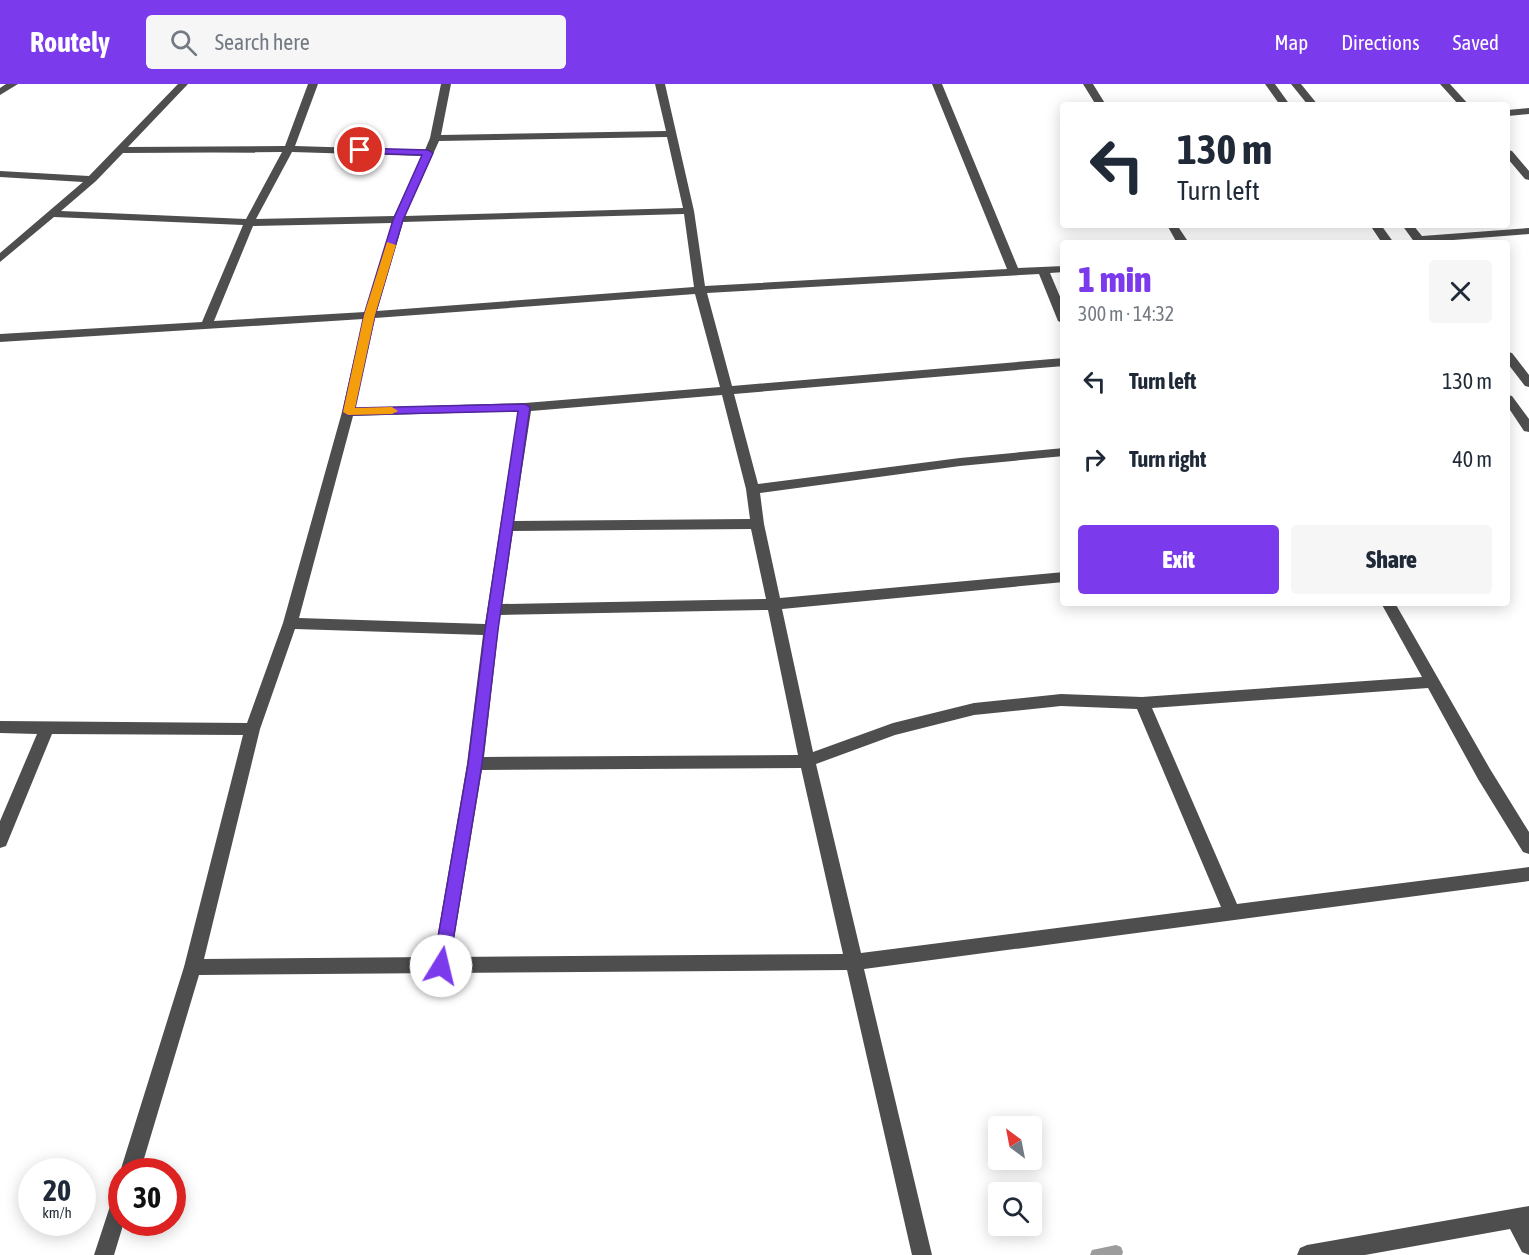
<!DOCTYPE html>
<meta charset="utf-8">
<style>
body{margin:0;font-family:"Asap Condensed",sans-serif;background:#f6f6f7;color:#1f2937;height:100vh;display:flex;flex-direction:column;font-size:22px;white-space:nowrap}
*{box-sizing:border-box;margin:0}
p{font-size:20px;color:#747a83}
.icon{flex:none;width:33px;height:33px;fill:none;stroke:currentColor;stroke-width:2;stroke-linecap:round;stroke-linejoin:round}
.map{position:relative;flex:1;overflow:hidden}
.side{position:absolute;left:1060px;top:156px;width:450px;height:366px;display:flex;flex-direction:column;background:#fff;border-radius:6px;box-shadow:0 3px 15px #0003}
.side>*{flex:none}
.hud{position:absolute;left:1060px;top:18px;width:450px;height:126px;border-radius:6px;box-shadow:0 3px 15px #0003;background:#fff;color:#1f2937;overflow:hidden}
.needle{width:39px;rotate:328deg}
.fabs{position:absolute;left:988px;top:1032px;display:grid;gap:12px}
.fabs a{display:grid;place-items:center;width:54px;height:54px;border-radius:6px;background:#fff;box-shadow:0 3px 15px #0003;font-size:30px}
.speed{position:absolute;left:18px;top:1074px;display:flex;gap:12px;font-size:30px;font-weight:700;text-align:center}
.speed>*{display:grid;place-content:center;width:78px;height:78px;border-radius:50%;background:#fff;box-shadow:0 3px 15px #0003;line-height:1}
.speed small{font-size:15px;font-weight:400}
.speed .limit{border:9px solid #d22;background:#fff;color:#111}
.pin{position:absolute;display:grid;place-items:center;width:51px;height:51px;color:#fff;margin:-26px;border:3px solid #fff;border-radius:50%;box-shadow:0 2px 6px #0007}
.me{position:absolute;width:66px;margin:-33px;rotate:9deg;stroke-linejoin:round;filter:drop-shadow(0 0 4px #0008)}
.turn{display:flex;align-items:center;gap:21px;height:126px;padding:0 18px;font-size:27px}
.turn .icon{width:78px;height:78px;stroke-width:2.5}
.turn b{display:block;font-size:42px;line-height:51px}
.round{display:grid;place-items:center;flex:none;width:63px;height:63px;border-radius:6px;background:#f6f6f7}
.head{display:flex;align-items:center;justify-content:space-between;height:102px;padding:0 18px}
h1{font-size:36px;font-weight:800;line-height:45px;color:#7c3aed}
.action{display:flex;gap:12px;margin-top:auto;padding:12px 18px}
.action a{flex:1;height:69px;border-radius:6px;background:#7c3aed;color:#fff;font-size:24px;font-weight:800;line-height:69px;text-align:center}
.action a+a{background:#f6f6f7;color:#1f2937}
ul{padding:0;list-style:none}
li{display:flex;align-items:center;gap:18px;height:78px;padding:0 18px}
li div{flex:1}
li b{display:block;font-size:22px}
li em{font-style:normal}
header{display:flex;align-items:center;gap:36px;box-sizing:border-box;height:84px;padding:0 30px;background:#7c3aed;color:#fff}
header strong{font-size:28px}
nav{display:flex;gap:33px;margin-inline-start:auto;font-size:21px}
.search{width:420px;height:54px;background:#f6f6f7;display:flex;align-items:center;gap:15px;box-sizing:border-box;padding:0 21px;border-radius:6px;color:#747a83;font-size:22px}
.map>svg:first-child{display:block}
</style>
<header>
<strong>Routely</strong>
<div class="search"><svg class="icon" aria-label="search" viewBox="0 0 24 24"><circle cx="10" cy="10" r="6"/><path d="M15 15l6 6"/></svg>Search here</div>
<nav><a>Map</a><a>Directions</a><a>Saved</a></nav>
</header>
<div class="map">
<svg width="1529" height="1171" viewBox="0 0 1529 1171">
<rect width="100%" height="100%" fill="#fff"/>
<g fill="none" stroke-linecap="round" stroke-linejoin="round">
<path fill="#9c9c9c" fill-rule="evenodd" d="M1116,1161L1121,1163L1123,1168L1122,1171H1090L1092,1166Z"/>
<path fill="#4e4e4e" fill-rule="evenodd" d="M6,0H18L0,11V4Z
M178,0H188L128,63L285,62L308,0H318L295,62L425,66L430,54L441,0H451L441,51L666,47L655,0H665L694,127L705,202L1007,185L932,0H942L1018,184L1064,182V188L1050,189L1064,222V240L1058,237L1039,190L707,209L732,302L1064,274V282L734,310L758,400L960,374L1064,364V372L960,382L760,409L764,440L780,514L1064,488V498L782,525L813,668L893,639L974,619L1061,610L1142,613L1422,593L1381,519H1395L1490,685L1529,748V770L1523,768L1478,695L1428,604L1152,624L1237,820L1529,783V797L864,885L932,1171H912L847,886L199,891L140,1088H122V1091L120,1088L184,883L243,651L52,650L8,757L6,762L0,764V737L37,650L0,649V637L247,639L283,539L342,328L363,235L0,258V250L202,238L243,141L54,133L0,178V169L83,98L0,93V87L89,92ZM667,53L683,124L405,132L439,57ZM282,68L246,135L61,127L96,97L123,69ZM292,68L422,72L394,132L256,135ZM684,130L694,203L377,227L403,138ZM392,139L365,228L214,237L253,142ZM695,210L720,303L525,319L355,324L375,234ZM722,311L746,405L750,435L514,437L531,327ZM518,327L485,540L299,534L353,332ZM751,445L766,515L502,520L513,447ZM768,526L798,671L484,673L500,531ZM295,545L483,551L467,680L434,873L204,875L260,645ZM1061,622L1137,625L1221,823L861,869L816,680L895,651L974,631ZM801,684L843,870L451,873L482,686Z
M1083,0H1093L1106,21H1096Z
M1265,0H1275L1290,21H1280Z
M1291,0H1301L1318,21H1308Z
M1440,0H1450L1469,21H1459Z
M1529,24V30L1508,32V26Z
M1508,66L1512,67L1529,87V96L1525,95L1508,75Z
M1167,141H1177L1189,159H1177Z
M1370,141H1381L1394,159H1382Z
M1402,141H1413L1422,152L1529,144V150L1415,159Z
M1508,268L1512,269L1529,291V303L1525,302L1508,280Z
M1508,311L1512,312L1529,335V348L1524,347L1508,323Z
M122,1104V1138H124L114,1171H94L115,1107Z
M1529,1122V1171L1522,1168L1510,1145L1365,1171H1297L1300,1164L1307,1161Z"/>
</g>
<path fill="#7c3aed" stroke="#51269a" stroke-width="1.5" d="M357,64L428,66L433,69L403,136L375,231L355,324L525,320L530,323L498,546L482,680L449,882L447,888L441,890L436,888L433,882L468,680L485,546L518,327L348,331L343,328L364,231L393,136L422,71L360,69L357,68Z"/>
<path fill="#f59e0b" d="M387,158L396,161L375,231L355,324L392,323L398,327L392,330L348,331L343,328L364,231Z"/>
</svg>
<div class="fabs">
<a><svg class="needle" viewBox="-14 -14 28 28"><path d="M0-13l5 13h-10z" fill="#e53935"/><path d="M0 13l5-13h-10z" fill="#747a83"/></svg></a>
<a><svg class="icon" aria-label="search" viewBox="0 0 24 24"><circle cx="10" cy="10" r="6"/><path d="M15 15l6 6"/></svg></a>
</div>
<div class="speed"><div>20<small>km/h</small></div><div class="limit">30</div></div>
<div class="pin" style="left:360px;top:66px;background:#d93025"><svg class="icon" aria-label="arrive" viewBox="0 0 24 24"><path d="M6 21V4h12l-3 4 3 4H6"/></svg></div>
<svg class="me" style="left:441px;top:882px" viewBox="-20 -20 40 40"><circle r="19" fill="#fff"/><path d="M0-13L10 11 0 6-10 11z" fill="#7c3aed"/></svg>
<div class="hud">
<div class="turn"><svg class="icon" aria-label="left" viewBox="0 0 24 24"><path d="M17 20v-9H6M10 6l-5 5 5 5"/></svg><div><b>130 m</b>Turn left</div></div>
</div>
<section class="side">
<div class="head"><div><h1>1 min</h1><p>300 m · 14:32</p></div><a class="round"><svg class="icon" aria-label="close" viewBox="0 0 24 24"><path d="M6 6l12 12M18 6L6 18"/></svg></a></div>
<ul>
<li><svg class="icon" aria-label="left" viewBox="0 0 24 24"><path d="M17 20v-9H6M10 6l-5 5 5 5"/></svg><div><b>Turn left</b></div><em>130 m</em></li>
<li><svg class="icon" aria-label="right" viewBox="0 0 24 24"><path d="M7 20v-9h11M14 6l5 5-5 5"/></svg><div><b>Turn right</b></div><em>40 m</em></li>
</ul>
<div class="action"><a>Exit</a><a>Share</a></div>
</section>
</div>
